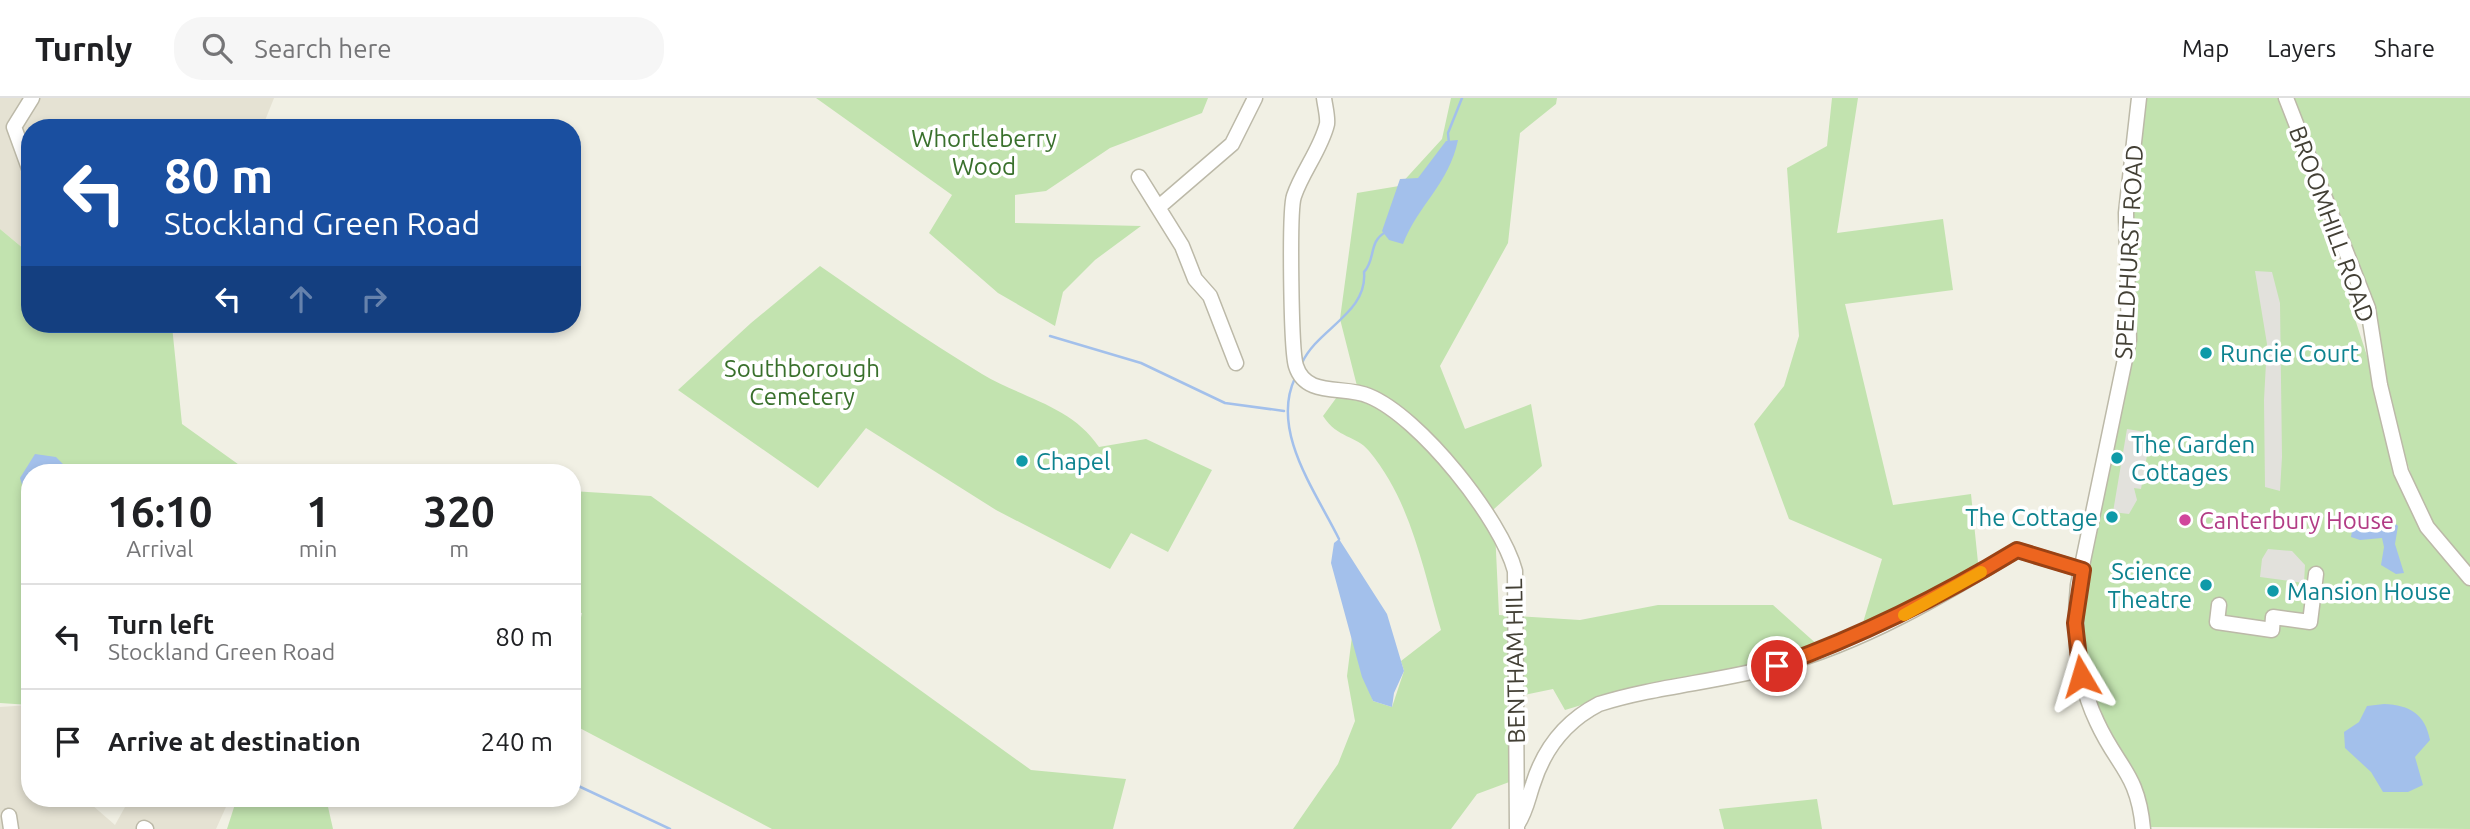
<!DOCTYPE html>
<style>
body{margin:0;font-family:Ubuntu,sans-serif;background:#f6f6f6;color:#202124;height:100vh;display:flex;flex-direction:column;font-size:26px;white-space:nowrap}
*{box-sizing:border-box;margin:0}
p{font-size:23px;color:#757577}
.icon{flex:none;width:38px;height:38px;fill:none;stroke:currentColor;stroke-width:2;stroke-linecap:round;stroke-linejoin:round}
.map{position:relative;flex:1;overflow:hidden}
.sheet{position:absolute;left:21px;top:366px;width:560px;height:343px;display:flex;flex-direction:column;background:#fff;border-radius:28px;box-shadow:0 4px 10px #0003}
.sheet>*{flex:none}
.guide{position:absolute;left:21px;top:21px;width:560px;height:214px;border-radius:28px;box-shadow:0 4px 10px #0003;background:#1a4fa0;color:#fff;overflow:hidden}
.pin{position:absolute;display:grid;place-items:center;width:60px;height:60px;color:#fff;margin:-30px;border:4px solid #fff;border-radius:50%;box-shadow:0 2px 7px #0007}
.me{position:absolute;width:77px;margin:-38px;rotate:353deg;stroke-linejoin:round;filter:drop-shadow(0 0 5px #0008)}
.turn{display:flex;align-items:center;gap:24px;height:147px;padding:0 28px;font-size:32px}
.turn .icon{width:91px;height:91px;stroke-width:2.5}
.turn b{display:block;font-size:49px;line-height:60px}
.lanes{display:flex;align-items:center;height:66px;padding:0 28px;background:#0003;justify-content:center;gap:35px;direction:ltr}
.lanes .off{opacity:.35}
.eta{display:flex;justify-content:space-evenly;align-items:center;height:119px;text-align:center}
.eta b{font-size:42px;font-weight:600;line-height:49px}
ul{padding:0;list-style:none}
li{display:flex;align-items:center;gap:21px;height:105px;padding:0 28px;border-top:2px solid #e0e0e0}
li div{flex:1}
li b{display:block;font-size:26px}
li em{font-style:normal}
header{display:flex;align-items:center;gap:42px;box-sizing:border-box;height:98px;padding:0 35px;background:#fff;border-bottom:2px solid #e0e0e0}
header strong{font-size:33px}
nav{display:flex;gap:38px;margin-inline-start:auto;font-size:24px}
.search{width:490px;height:63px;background:#f6f6f6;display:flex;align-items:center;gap:18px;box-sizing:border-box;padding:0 24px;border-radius:28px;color:#757577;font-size:26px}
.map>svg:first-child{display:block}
</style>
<header>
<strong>Turnly</strong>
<div class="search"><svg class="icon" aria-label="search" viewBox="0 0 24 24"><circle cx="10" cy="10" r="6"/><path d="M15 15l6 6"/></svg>Search here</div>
<nav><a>Map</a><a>Layers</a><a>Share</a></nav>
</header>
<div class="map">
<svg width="2470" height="731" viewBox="0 0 2470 731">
<rect width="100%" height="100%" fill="#f1f0e4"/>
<path fill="#e5e2d3" d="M0,0H274L262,30H30V156L0,131Z
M30,607V700H84L115,727L130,700H230L216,731H0V609Z"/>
<path fill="#c2e3af" d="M816,0H1208L1202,15L1110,50L1046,93L1015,97V125L1141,128L1095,162L1063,194L1055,228L998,195L929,135L952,97Z
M1451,0H1557L1556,6L1520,35L1508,145L1440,268L1465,331L1531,306L1542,368L1494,411L1499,517L1580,522L1658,507H1773L1820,549L1710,583L1641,589L1565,612L1553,591L1524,597L1507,607L1512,683L1477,696L1451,731H1293L1338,666L1355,623L1347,578L1352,538L1373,603L1392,609L1404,573L1401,563L1441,532C1423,471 1411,403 1369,353C1356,337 1338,341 1323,318L1342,292L1357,288L1340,221L1357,95L1399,88L1442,41Z
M1832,0H1858L1837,135L1943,121L1953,192L1845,206L1893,407L1971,396L1980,484L1859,538L1882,461L1789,421L1754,326L1784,288L1799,238L1787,70L1827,48Z
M2144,0H2283L2411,393L2423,413L2288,0H2470V731L2148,729L2138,681L2108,633L2089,588L2081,539L2084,495L2108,371L2132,186V131Z
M0,131L30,156V226L172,228L182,326L249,374H30V607L0,605Z
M820,168C873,205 926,242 982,276C1022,300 1072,308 1099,349L1146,341L1212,372L1168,454L1131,435L1110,471L996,412L866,330L818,390L678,292L751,225Z
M572,393L651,398L1031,672L1126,681L1113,731H772L572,626V559L582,515L572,514Z
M237,700H326L333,731H227Z
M1817,701L1822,731H1724L1719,711Z"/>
<path fill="#e2e1dc" d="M2255,173L2272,174L2280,205L2282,359L2280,393L2265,389L2264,302L2267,246Z
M2127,331L2151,335L2141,391L2134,390L2137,402L2129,416L2113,414Z
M2268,451L2292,453L2305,467L2304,485L2260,479L2262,461Z"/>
<path fill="#a3c0eb" d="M1458,42C1449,86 1418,107 1403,146L1389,142L1382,133L1400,81L1418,80L1446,43Z
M35,356L56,359L71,374H30V413L20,380Z
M2361,416L2388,418L2398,428L2395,446L2404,475L2396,476L2381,467L2384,449L2382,440L2360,442L2351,439L2353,426Z
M1339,441L1387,516L1404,573L1394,595L1392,609L1373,603L1362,579L1331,465L1334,445Z
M2384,606C2410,607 2425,616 2430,642L2415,659L2423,687L2408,694H2383L2371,674L2345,650L2344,634L2359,624L2367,608Z"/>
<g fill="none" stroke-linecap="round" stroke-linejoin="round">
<path stroke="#a3c0eb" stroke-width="2.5" d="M1449,46L1448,35L1462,0
M1050,238L1141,265L1225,305L1284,313
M1302,265C1317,231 1368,215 1364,174C1376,162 1368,143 1386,134
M1295,280C1270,333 1316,394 1339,441
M572,685L670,731"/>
<defs>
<path id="minor" d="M1324,0C1325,8 1328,19 1327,26C1321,51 1302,74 1294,98C1289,112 1291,253 1296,268C1306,300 1344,287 1369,298C1420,319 1501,421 1515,473L1517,731
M2139,0L2126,115L2129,242L2078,487C2073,534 2077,582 2097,624C2118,670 2138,675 2143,731
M2286,0L2368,210L2380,287L2401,374L2427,429L2470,480
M30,73L14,29L32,0
M1139,79L1182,148L1195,181L1210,198L1236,265
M1160,108L1232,46L1255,0
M2219,507L2217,524L2272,532L2273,519L2310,524L2316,476
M9,718L11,731
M1517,727C1526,714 1528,700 1533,686C1544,651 1566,623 1599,606C1656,588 1718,584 1776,568C1862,545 1942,498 2017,452L2083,472
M144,730L146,731"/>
</defs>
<use href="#minor" stroke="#bcb9a8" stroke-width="17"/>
<use href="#minor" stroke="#fff" stroke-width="14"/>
</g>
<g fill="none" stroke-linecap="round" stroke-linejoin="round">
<defs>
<path id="route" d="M1777,568C1863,537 1938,500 2017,452L2083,472L2075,525L2081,578"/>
</defs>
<use href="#route" stroke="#9a4214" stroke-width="18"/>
<use href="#route" stroke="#ed651f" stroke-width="12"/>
<path stroke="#f59e0b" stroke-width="12" d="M1904,517L1981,474"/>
</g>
<g fill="#0f9aa8" stroke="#fff" stroke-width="2.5">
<circle cx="2206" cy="255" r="7"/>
<circle cx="2117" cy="360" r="7"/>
<circle cx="1022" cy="363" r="7"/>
<circle cx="2112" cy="419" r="7"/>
<circle cx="2206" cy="487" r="7"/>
<circle cx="2273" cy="493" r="7"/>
</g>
<circle fill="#d1479c" stroke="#fff" stroke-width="2.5" cx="2185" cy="422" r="7"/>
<g text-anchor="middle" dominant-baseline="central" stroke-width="7" stroke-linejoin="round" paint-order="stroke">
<g font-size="24" fill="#39702c" stroke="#fff">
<text x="984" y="40">Whortleberry<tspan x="984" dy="28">Wood</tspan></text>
<text x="802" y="270">Southborough<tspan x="802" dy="28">Cemetery</tspan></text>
</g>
<g font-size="24" fill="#434035" stroke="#fff">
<text transform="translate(2332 126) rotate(70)">BROOMHILL ROAD</text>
<text transform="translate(2129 154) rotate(-87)">SPELDHURST ROAD</text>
<text transform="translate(1515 563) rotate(-91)">BENTHAM HILL</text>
</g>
<g font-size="24" fill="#0d838f" stroke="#fff" text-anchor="start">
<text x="2220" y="255">Runcie Court</text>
<text x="2131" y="346">The Garden<tspan x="2131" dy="28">Cottages</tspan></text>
<text x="1036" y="363">Chapel</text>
<text x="2098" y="419" text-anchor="end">The Cottage</text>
<text x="2192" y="473" text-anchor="end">Science<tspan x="2192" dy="28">Theatre</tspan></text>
<text x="2287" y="493">Mansion House</text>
</g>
<g font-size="24" fill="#b23c85" stroke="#fff" text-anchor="start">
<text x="2199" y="422">Canterbury House</text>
</g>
</g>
</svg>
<div class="pin" style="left:1777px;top:568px;background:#d93025"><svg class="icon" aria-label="arrive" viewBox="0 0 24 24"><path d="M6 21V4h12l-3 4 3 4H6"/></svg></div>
<svg class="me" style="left:2081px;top:578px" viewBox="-20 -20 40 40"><path d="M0-17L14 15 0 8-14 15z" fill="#ed651f" stroke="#fff" stroke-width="4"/></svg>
<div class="guide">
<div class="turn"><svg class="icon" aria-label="left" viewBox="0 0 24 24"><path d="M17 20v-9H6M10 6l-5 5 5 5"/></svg><div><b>80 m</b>Stockland Green Road</div></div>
<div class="lanes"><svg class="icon" aria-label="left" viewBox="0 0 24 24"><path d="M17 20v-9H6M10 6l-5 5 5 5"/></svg><svg class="icon off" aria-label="ahead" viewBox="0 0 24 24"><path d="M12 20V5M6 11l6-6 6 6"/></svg><svg class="icon off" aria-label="right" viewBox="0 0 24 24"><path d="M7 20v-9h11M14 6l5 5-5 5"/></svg></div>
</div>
<section class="sheet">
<div class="eta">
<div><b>16:10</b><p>Arrival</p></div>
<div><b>1</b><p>min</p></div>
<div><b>320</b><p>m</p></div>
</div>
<ul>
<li><svg class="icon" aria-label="left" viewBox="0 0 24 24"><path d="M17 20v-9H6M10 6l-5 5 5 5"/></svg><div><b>Turn left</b><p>Stockland Green Road</p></div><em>80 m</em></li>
<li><svg class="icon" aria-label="arrive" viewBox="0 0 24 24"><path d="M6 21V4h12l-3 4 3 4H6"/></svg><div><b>Arrive at destination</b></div><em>240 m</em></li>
</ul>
</section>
</div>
